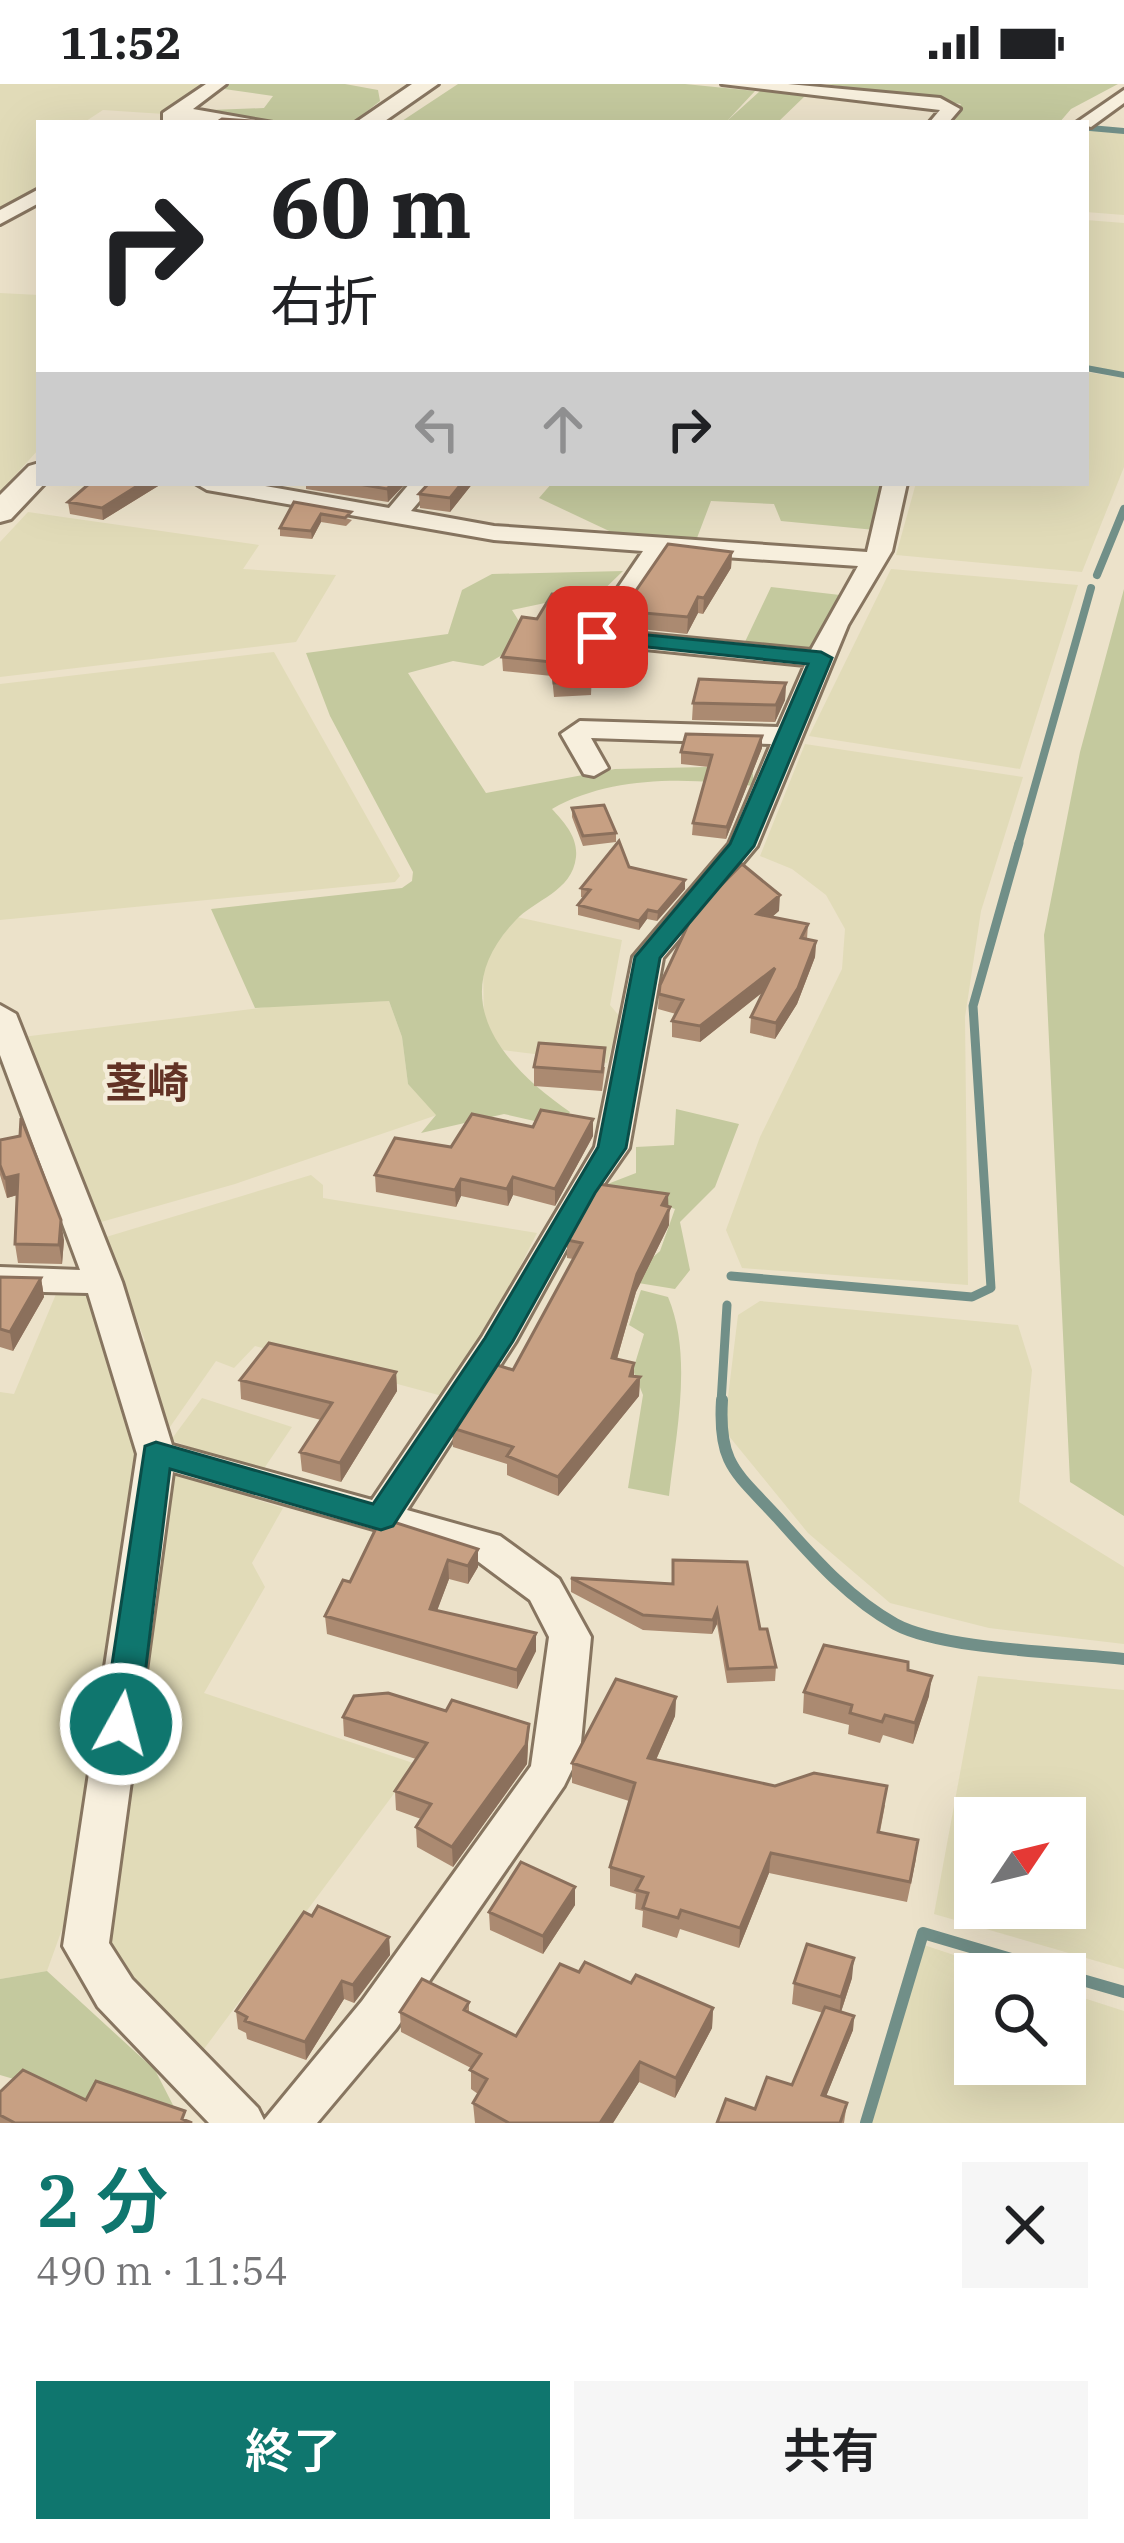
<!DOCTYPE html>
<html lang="ja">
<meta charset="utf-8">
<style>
body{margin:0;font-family:"IBM Plex Serif","Noto Sans JP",serif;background:#f6f6f6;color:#202124;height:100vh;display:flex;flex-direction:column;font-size:45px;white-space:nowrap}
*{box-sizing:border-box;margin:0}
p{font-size:39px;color:#757577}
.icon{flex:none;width:66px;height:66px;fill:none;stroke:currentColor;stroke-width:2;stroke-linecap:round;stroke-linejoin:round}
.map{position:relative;height:2039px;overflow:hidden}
.panel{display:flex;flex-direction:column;background:#fff;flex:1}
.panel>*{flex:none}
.banner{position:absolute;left:36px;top:36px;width:1053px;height:366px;border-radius:0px;box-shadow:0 12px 48px #0002;background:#fff;color:#202124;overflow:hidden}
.needle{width:78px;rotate:55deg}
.fabs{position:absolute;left:954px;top:1713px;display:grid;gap:24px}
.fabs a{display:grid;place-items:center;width:132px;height:132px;border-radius:0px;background:#fff;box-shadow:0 12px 48px #0002;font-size:60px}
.pin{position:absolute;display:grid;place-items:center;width:102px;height:102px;color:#fff;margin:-51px;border-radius:24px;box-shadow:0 6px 18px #0006}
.me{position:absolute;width:132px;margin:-66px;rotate:7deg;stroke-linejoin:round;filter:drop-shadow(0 0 9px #0008)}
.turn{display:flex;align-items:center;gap:42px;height:252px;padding:0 36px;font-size:54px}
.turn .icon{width:156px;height:156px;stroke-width:2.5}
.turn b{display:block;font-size:84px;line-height:102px}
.lanes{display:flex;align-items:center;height:114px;padding:0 36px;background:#0003;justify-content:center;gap:60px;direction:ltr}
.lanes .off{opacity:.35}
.round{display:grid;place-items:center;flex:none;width:126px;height:126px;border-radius:0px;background:#f6f6f6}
.summary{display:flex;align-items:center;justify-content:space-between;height:204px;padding:0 36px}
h1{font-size:72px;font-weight:600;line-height:90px;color:#0f766e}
.primary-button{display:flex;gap:24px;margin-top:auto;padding:24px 36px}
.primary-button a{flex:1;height:138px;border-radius:0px;background:#0f766e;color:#fff;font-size:48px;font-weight:600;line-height:138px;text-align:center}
.primary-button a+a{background:#f6f6f6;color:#202124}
.status{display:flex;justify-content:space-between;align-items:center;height:84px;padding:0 60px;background:#fff;direction:ltr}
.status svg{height:33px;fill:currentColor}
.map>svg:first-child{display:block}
</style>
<div class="status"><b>11:52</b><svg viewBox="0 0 49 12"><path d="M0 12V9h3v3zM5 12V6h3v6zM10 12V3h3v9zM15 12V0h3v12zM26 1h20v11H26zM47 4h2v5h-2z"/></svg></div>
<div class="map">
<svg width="1124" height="2039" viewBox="0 0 1124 2039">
<rect width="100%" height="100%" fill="#ece2ca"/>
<path fill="#e1dbb8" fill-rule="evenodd" d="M0,0H209L164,30L103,26L83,39H39V107L0,129Z
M1088,46L1124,49V131L1086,128Z
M1086,136L1124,139V289L1086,282Z
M0,209L39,211V365L0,408Z
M1086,288L1124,294V383L1082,488L896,471L916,399H1086Z
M28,428L259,461L243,485L336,491L296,558L0,593V458Z
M891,485L1078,501L1020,685L809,652Z
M274,568L400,792L395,798L0,836V600Z
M805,660L1023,693L981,827L965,933L968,1201L742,1184L726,1146L760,1053L842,885L845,845L826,811L792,785L760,772Z
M517,833L622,856L610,921L620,933L607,979L503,966L484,941L483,877Z
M389,917L402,953L408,1000L437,1031L235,1100L94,1140L22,953L302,919Z
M311,1091L323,1101V1114L537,1149L491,1240L446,1313L255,1262L234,1284L216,1277L163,1353L135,1266L145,1257L106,1153Z
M59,1203L94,1208L140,1379L82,1790L47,1887L0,1895V1308L14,1310Z
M760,1217L1018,1241L1032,1286L1019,1418L1124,1483V1560L989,1544L890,1519L808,1449L724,1346L738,1231Z
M202,1314L292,1343L261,1389L171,1356Z
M175,1390L283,1424L252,1479L265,1503L204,1609L416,1680L201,1969L128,1905L106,1865L162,1409Z
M978,1592L1124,1606V1885L934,1830ZM975,1734H1065V1824H975Z
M921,1860L1011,1890H975V1980H1065V1908L1124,1927V2039H872Z"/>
<path fill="#c4c99e" d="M226,0H345L378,6L380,17L352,39H287L185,27L264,24L273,12L217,4Z
M458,0H685L755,7L727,37L760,7L806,11L777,39H399Z
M826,0H1118L1071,25L1059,39H948L961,20Z
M552,399H888L875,446L781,437L774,420L711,417L697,454H624L539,414Z
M623,487L587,522L545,519L512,526L530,555L483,582L453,577L408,589L486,709L615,685L752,682L754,702C687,694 612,691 552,725C564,738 578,753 576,773C572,808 535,815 515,837C443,913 501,980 570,1028L561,1043L504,1030L421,1049L436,1031L408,1000L402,953L389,917L255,924L211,825L402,804L412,797L413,788L330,632L306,569L448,550L462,506L492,490Z
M771,503L840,511L814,571L743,562Z
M1124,505V1432L1070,1398L1044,851L1080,668Z
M676,1025L739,1040L715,1103L680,1138L690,1186L675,1205L626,1197L660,1167L675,1125L605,1101L636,1089V1063L674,1061Z
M641,1206L668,1213C693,1272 676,1349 669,1412L628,1404L643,1311L633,1286L644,1250L629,1241Z
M47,1887L155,1986L174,2023L76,2022L48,2005L0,1991V1895Z"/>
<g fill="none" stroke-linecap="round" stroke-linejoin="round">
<path stroke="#718f88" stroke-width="6" d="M1090,44L1124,47
M1086,284L1124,291"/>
<path stroke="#718f88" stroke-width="8" d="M1097,491L1124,425
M1018,762L1091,504"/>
<path stroke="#718f88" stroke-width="9" d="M731,1192L972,1213L991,1204L973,922L1019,759
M721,1319L727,1221"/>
<path stroke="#718f88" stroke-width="12" d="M722,1316C718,1381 736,1388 778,1434C813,1473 848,1514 895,1540C943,1566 1065,1568 1124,1575
M1065,1891L1124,1908
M866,2039L923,1849L1062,1890"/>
<defs>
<path id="minor" d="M206,0H226L193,25L273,39L163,37V29Z
M722,0H788L940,14L960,25L948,39H929L940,26Z
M1124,6V19L1091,43L1076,39Z
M39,105V119L0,140V126Z
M195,399H248L389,424L410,399H435L411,427L494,442L867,468L883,399H907L892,467L848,541L757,762L663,874L629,1064L597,1110L516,1257L407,1426L500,1452L559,1495L591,1553L580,1669L564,1702L396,1945L317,2039H209L98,1923L63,1862L137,1370L88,1209L0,1207V1183L80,1186L0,971V921L16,930L122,1198L172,1361L372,1416L482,1253L595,1063L633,873L729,760L771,660L591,654L608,684L594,692L584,690L561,650L580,637L778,643L805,581L605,561L597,573H579L575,567L643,467L494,456L207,406ZM666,469L858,482L811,566L614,547ZM173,1388L472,1473L530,1516L549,1553L531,1682L362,1917L264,2036L258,2024L132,1895L109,1859Z"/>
<path id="tertiary" d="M412,0H438L382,39H355Z
M39,379V399H45L11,435L0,438V411L29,382Z"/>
</defs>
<use href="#minor" stroke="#877560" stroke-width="6"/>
<use href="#tertiary" stroke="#877560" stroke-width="6"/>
<use href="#minor" fill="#f7efdd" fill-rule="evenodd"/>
<use href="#tertiary" fill="#f7efdd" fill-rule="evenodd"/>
</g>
<path fill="#ab8a71" d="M90,399H163L103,436L70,430L68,418Z
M306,399H406L388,418L306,405Z
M429,399H473L450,428L420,424L419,410Z
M294,418L352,436L346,442L321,438L312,455L280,452V444Z
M732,468L731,484L703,530L698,529L687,550L622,543V527Z
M595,515V529L568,568L569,570L591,572L641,556V569L631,592L592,588L591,611L554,613L552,592L503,587L502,573L537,535Z
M786,599L785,616L775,638L692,636L693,619Z
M762,652V664L726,755L692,751L693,739L709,683L681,680V668Z
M572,724L616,749V758L583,762L572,733Z
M629,783L685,805L657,837L647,835L639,846L578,831V821L584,814L581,813V804Z
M779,827L771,833L808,840L807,855L816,857L815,873L797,920L775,955L750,949L751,933L763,908L700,958L672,953V937L676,930L658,925L659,910Z
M534,983H605L602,1007L534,1002Z
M593,1035V1052L555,1122L513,1111L508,1122L461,1112L456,1123L376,1108L375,1091L451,1063L533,1043Z
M0,1056L64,1156L62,1180L18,1179L15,1160L17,1111L7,1114L0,1091Z
M667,1123H670L669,1141L636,1208L617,1275L634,1293H640L639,1312L558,1412L507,1391V1380L453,1363L452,1344L513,1286L573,1175L567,1174V1156Z
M0,1193L41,1194L44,1213L13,1267L0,1263Z
M396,1288L397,1307L341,1398L302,1387L300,1368L321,1336L241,1315L240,1296Z
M381,1434L478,1483L468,1500L449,1495L437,1526L536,1567L517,1605L327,1550L325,1532L350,1498Z
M571,1494L673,1500L760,1545L776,1583L775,1597L727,1599L717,1540L712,1550L643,1546L571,1508Z
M908,1586L929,1612L913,1660L883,1651L880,1659L848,1650L849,1641L803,1629L804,1608Z
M676,1613L675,1632L656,1676L775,1702L885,1721L880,1748L916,1775L907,1818L769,1789L739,1864L680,1845L677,1854L642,1843L643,1827L635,1825L636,1810L610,1802V1783L629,1717L572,1699V1679Z
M446,1627L529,1640L527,1680L453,1783L417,1763L416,1743L421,1735L396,1726L395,1707L416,1675L344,1652L343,1633Z
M575,1803V1821L543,1870L490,1846L489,1828Z
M312,1832L389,1853L390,1871L354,1919L344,1915L306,1976L247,1955L246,1949L238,1945L236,1927Z
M579,1888L631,1899L713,1924L712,1944L675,2014L639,1998L613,2039H475L473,2019L478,2010L471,2005V1984L401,1948L400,1928L469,1918V1928L516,1952Z
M852,1894L841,1928L854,1932L853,1946L826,2012L847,2019L844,2039H717L755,2025L792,2001L823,1929L792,1920L794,1899Z
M0,2008L86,2016L191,2039H0Z"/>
<path fill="#8b705c" d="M142,399H163L103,436L102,424Z
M393,399H406L388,418L387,405Z
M462,399H473L450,428V414Z
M321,430V438L312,455L311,447Z
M732,468L731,484L703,530L704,514Z
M698,513V529L687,550L688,533Z
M595,515V529L565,572V559Z
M641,556V569L631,592V578Z
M786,599L785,616L775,638L776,621Z
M762,652V664L726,755L727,743Z
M685,796V805L657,837L658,828Z
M780,811L779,827L757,846V830Z
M648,826L647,835L639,846V837Z
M816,857L815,873L797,920L775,955L776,939Z
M775,884L774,899L700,958V942Z
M593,1035V1052L555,1122V1105Z
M18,1091L21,1110L7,1114L5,1094Z
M513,1093V1111L508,1122L507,1105Z
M461,1095V1112L456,1123L455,1106Z
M668,1110L669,1141L636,1208L612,1292V1274L637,1190L662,1121Z
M61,1136L64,1156L62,1180L59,1161Z
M41,1194L44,1213L13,1267L10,1248Z
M634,1279V1297L640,1293L639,1312L558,1412V1393L630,1292Z
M396,1288L397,1307L341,1398L340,1379Z
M478,1465V1483L468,1500V1482Z
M448,1476L449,1495L431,1543L430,1525Z
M717,1526V1540L712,1550L713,1536Z
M536,1549V1567L517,1605V1586Z
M932,1592L929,1612L913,1660L915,1639Z
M676,1613L675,1632L648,1694V1674Z
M529,1640L527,1680L453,1783L452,1763Z
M771,1769L769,1789L739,1864L740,1844Z
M575,1803V1821L543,1870V1852Z
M389,1853L390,1871L354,1919L353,1901Z
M854,1874L852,1894L839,1934L841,1913Z
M342,1897L344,1915L306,1976L305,1958Z
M713,1924L712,1944L675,2014L676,1994Z
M854,1932L853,1946L821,2025L822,2011Z
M640,1978L639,1998L613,2039H600Z"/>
<path fill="#c7a083" stroke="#8b705c" stroke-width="3" d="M222,35L280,39H216Z
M90,399H142L102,424L68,418Z
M353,399H393L387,405Z
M429,399H462L450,414L419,410Z
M294,418L351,428L345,434L321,430L311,447L280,444Z
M668,460L732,468L704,514L698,513L688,533L622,527Z
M552,510L595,515L565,559L569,570L591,572L606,552L641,556L631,578L592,574V597L554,599L552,578L502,573L522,533L537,535Z
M699,595L786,599L776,621L693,619Z
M686,650L762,652L727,743L693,739L712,671L681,668Z
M604,721L616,749L583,752L572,724Z
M619,757L629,783L685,796L658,828L648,826L639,837L578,821L590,806L581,804Z
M742,780L780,811L757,830L808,840L801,854L816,857L798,904L776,939L751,933L775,884L700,942L672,937L683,916L659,910L660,901L693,830Z
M539,959L605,964L602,988L534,983Z
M541,1026L593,1035L555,1105L513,1093L507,1105L461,1095L455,1106L375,1091L395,1054L451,1063L472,1030L533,1043Z
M21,1034L61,1136L59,1161L15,1160L18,1091L5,1094L0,1081V1056L20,1052Z
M598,1100L668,1110L662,1121L670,1123L637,1190L612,1274L634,1279L630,1292L640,1293L558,1393L507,1372L513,1363L452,1344L494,1280L513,1286L582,1159L567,1156Z
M0,1193L41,1194L10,1248L0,1245Z
M269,1259L396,1288L340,1379L300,1368L332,1319L240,1296Z
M381,1434L478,1465L468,1482L448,1476L430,1525L536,1549L517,1586L325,1532L343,1496L350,1498Z
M673,1476L747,1478L760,1545H767L776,1583L728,1585L717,1526L713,1536L643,1531L571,1494L673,1500Z
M824,1561L908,1578V1586L932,1592L915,1639L885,1631L882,1638L850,1629L852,1621L804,1608Z
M616,1595L676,1613L648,1674L775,1702L814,1689L887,1702L878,1748L918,1756L910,1798L771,1769L740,1844L681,1826L678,1834L643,1824L648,1809L636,1806L643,1793L610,1783L635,1699L572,1679Z
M388,1609L446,1627L452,1616L529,1640L526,1661L452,1763L416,1743L431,1720L395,1707L427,1659L343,1633L354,1612Z
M521,1778L575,1803L543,1852L489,1828Z
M318,1822L389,1853L353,1901L342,1897L305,1958L245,1937L247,1933L236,1927L304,1828L312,1832Z
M807,1860L854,1874L841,1913L794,1899Z
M585,1878L631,1899L636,1891L713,1924L676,1994L640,1978L600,2039H509L473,2019L487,1995L470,1986L481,1970L400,1928L422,1895L469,1918L464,1926L516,1952L560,1880L579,1888Z
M825,1923L854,1932L822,2011L847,2019L840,2039H717L726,2015L755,2025L767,1993L792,2001Z
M23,1986L86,2016L96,1997L185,2027L182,2035L192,2039H15L0,2031V2008Z"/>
<path fill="#0f766e" stroke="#0a4d48" stroke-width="3" d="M597,546L821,568L832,574L754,762L660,874L626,1064L595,1109L513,1257L393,1442L381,1446L170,1385L139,1640L133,1650H108L103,1640L145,1362L156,1358L373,1420L485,1254L598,1063L635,873L730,760L808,580L590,557L587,553Z"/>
<g text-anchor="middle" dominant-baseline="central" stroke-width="9" stroke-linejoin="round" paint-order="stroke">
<g font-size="42" font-weight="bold" fill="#623225" stroke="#f4ecd9">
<text x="147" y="998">茎崎</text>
</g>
</g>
</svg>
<div class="fabs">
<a><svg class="needle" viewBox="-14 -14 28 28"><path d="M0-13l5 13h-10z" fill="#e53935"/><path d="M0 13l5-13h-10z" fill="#757577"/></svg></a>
<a><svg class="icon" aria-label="search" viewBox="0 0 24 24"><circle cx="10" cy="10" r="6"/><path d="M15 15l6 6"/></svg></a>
</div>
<div class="pin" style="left:597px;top:553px;background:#d93025"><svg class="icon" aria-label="arrive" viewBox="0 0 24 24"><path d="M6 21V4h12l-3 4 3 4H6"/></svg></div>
<svg class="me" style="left:121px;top:1640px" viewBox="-20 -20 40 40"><circle r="17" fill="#0f766e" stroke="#fff" stroke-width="3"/><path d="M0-11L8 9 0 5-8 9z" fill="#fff"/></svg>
<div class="banner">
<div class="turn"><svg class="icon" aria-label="right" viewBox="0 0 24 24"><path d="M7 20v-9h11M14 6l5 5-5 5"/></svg><div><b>60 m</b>右折</div></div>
<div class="lanes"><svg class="icon off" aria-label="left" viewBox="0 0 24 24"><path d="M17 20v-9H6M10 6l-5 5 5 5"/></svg><svg class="icon off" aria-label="ahead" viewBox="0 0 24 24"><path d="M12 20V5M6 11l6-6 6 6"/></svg><svg class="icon" aria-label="right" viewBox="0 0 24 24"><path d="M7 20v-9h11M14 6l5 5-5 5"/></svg></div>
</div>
</div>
<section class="panel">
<div class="summary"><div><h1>2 分</h1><p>490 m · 11:54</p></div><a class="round"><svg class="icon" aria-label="close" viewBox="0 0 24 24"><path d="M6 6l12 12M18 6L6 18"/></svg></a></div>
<div class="primary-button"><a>終了</a><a>共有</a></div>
</section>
